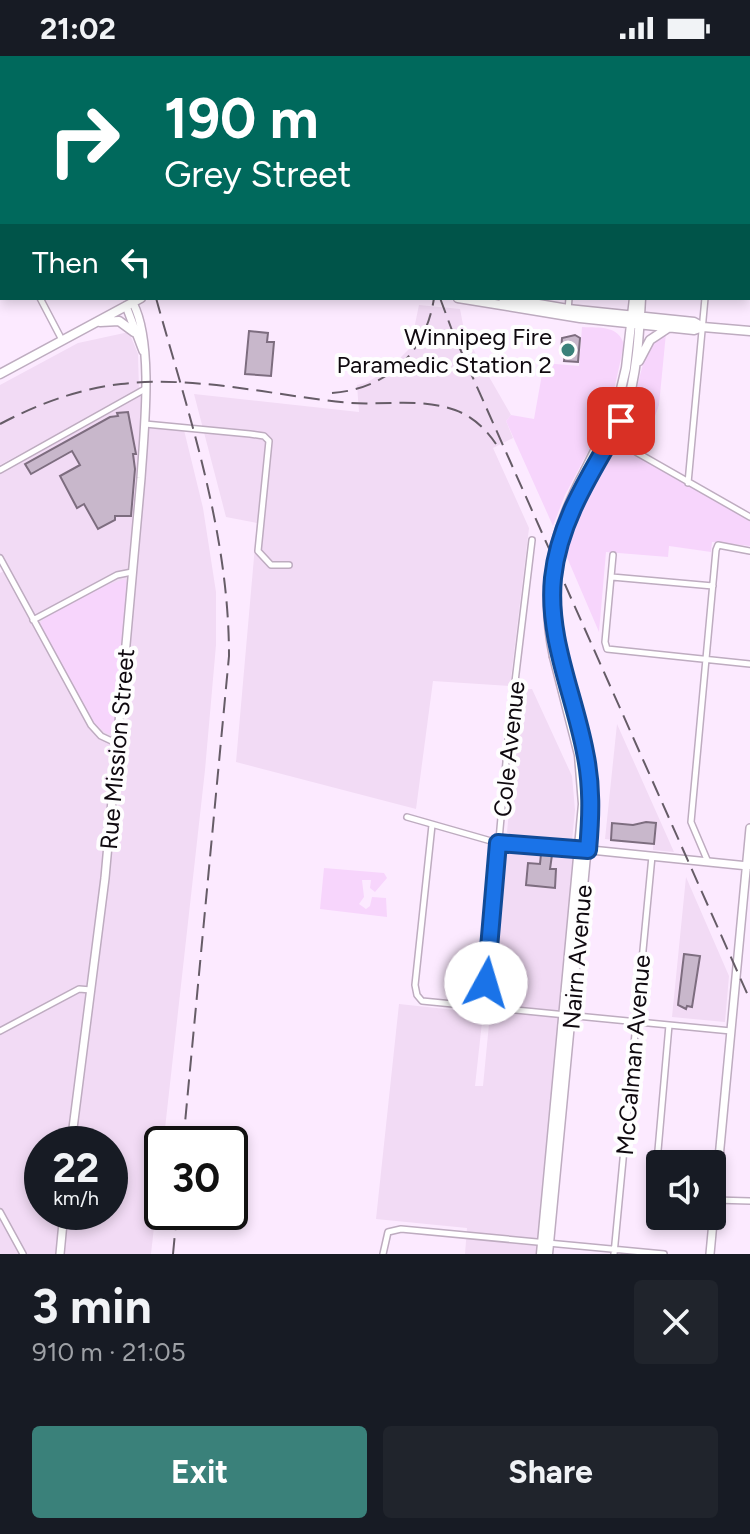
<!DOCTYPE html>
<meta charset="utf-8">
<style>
body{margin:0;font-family:Figtree,sans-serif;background:#20242c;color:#f1f3f6;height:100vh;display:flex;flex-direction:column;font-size:30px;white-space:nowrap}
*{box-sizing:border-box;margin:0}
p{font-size:26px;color:#9ea1a6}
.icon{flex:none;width:44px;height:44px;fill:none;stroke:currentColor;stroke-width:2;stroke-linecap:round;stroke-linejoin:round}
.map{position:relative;height:1198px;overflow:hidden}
.details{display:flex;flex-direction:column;background:#171b24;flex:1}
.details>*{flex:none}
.banner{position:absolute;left:0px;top:0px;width:750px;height:244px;box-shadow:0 4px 12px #0003;background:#00695c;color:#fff;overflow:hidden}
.fabs{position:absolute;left:646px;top:1094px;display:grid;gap:16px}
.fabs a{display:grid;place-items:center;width:80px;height:80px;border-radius:8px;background:#171b24;box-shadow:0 4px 12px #0003;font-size:40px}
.speed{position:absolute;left:24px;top:1070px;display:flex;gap:16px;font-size:40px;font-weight:700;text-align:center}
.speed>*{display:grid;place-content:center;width:104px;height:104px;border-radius:50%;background:#171b24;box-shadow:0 4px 12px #0003;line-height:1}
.speed small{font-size:20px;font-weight:400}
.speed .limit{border:4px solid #111;border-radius:12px;background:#fff;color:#111}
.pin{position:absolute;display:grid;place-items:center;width:68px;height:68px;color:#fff;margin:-34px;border-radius:16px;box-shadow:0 4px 12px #0006}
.me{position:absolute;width:88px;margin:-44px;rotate:6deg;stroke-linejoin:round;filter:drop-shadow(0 0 6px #0008)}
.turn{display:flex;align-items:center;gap:28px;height:168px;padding:0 32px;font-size:36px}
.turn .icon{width:104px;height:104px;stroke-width:2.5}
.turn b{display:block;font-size:56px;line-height:68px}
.then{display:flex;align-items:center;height:76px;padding:0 32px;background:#0003;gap:16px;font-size:30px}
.round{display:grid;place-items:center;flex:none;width:84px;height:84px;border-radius:8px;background:#20242c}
.overview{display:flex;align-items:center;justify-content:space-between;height:136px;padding:0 32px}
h1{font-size:48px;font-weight:700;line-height:60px}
.action{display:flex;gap:16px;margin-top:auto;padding:16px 32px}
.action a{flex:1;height:92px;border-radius:8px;background:#3a817a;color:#fff;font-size:32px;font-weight:700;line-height:92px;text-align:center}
.action a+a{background:#20242c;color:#f1f3f6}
.status{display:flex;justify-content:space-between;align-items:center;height:56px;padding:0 40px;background:#171b24;direction:ltr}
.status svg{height:22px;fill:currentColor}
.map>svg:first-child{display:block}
</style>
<div class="status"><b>21:02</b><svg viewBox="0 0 49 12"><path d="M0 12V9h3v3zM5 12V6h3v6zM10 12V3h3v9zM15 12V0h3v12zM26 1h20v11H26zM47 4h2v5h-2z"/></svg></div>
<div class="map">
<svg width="750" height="1198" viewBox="0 0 750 1198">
<rect width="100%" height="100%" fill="#fceaff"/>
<path fill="#f2dbf5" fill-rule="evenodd" d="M419,249L460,253L465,279L511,359L506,365L513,382L493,392L529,472L510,630L433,625L416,753L236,706L257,467L226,461L194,338L359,356L357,329L366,327L389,313L410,292Z
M129,276L138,298L139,334L0,409V329L78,287Z
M145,333L144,369L184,374L203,452L216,536V589L205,714L151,1198H0V517L6,514L0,502V414ZM42,1088H110V1156H42Z
M532,633L572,720L575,754L572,785L510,780L507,776L521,634Z
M617,668L674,796L653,794V788L605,783Z
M506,792L569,798L574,803L536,1198H465L467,1172L376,1163L399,948L483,957L475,1030H483Z
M686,821L729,920L725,966L672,961Z"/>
<path fill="#f7d5fc" d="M582,271C600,272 619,269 624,289L609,356L565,439L553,470L506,365L511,359L534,363L544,307L579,310Z
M666,277L659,349L655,360L646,355L638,374L634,398L750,464V490L712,486L711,496L669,490L668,501L606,496L599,576L563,492L576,455L631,353L646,297L654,284Z
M125,523L128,529L115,675L108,678L95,668L40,568L44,562L104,530Z
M324,812L384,817L387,822L375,836L370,832L371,824H362L364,841L359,848L366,853L370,850L372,841L386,842L387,861L320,853Z"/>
<path fill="#c8b7cb" stroke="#7d6d7f" stroke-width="2" d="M249,275L268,277L267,286H274L271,320L245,318Z
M575,279L580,282L578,306L564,305L565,297L561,296L562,282Z
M128,356L136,398H133L135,413L131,460H115V464L98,473L84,448L77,452L60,420L80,409L72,395L31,418L25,408L110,361L118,360L117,357Z
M646,766L656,767L654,788L611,784L612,767L633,769Z
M541,798L552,799L550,813H556L555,832L526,829L528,807L540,808Z
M684,898L700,900L692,951L687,950L686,953L678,949Z"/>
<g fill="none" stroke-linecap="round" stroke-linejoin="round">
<defs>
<path id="minor" d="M729,2V0
M748,77L750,78
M0,171L2,174
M0,181L2,180
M40,242L62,284
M568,255L569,242
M145,368L250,378L264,380L269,385L258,495L271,509H289
M636,396L750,461
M0,414L145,333
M688,427L705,242
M613,499L605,586L607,593L750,608
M0,502L91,669L101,680L118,688
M612,521L713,530
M33,564L117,519L132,516
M407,761L498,787L579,793
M432,769L415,929L417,939L422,945L731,975
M708,806L691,766L716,494L718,489L750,495
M484,950L508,684L532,484
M0,975L79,933L91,934
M660,1141L654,1140L669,969
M715,1144L750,1145
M0,1156L23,1198
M383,1198L388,1176L401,1173L664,1198
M614,1198L652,800"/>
<path id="tertiary" d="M126,250L143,295
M581,793L748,810
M71,1088L105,822L141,422C144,376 154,287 133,247
M60,1198L64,1156
M710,1198L750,772"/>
<path id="secondary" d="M672,2L673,0
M458,242L580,262L694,274L703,271L750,275
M503,242L568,253L694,266L703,271
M100,266L119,265L134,276
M639,305L650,284L668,272
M0,318L141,242
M586,413L617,350L626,312L634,242
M592,416C603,396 618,376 625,355C637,319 639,280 641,242
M541,1198L583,748L579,699L554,601
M548,1198L591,747L585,694L560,599"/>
</defs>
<use href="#minor" stroke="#beacc0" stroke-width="8"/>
<use href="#tertiary" stroke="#beacc0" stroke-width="10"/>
<use href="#secondary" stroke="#beacc0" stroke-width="11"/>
<use href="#minor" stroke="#fff" stroke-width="5"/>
<use href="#tertiary" stroke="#fff" stroke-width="7"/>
<use href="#secondary" stroke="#fff" stroke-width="8"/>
<path stroke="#665c67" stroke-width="2" stroke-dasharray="16 8" stroke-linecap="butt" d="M89,0V2
M415,0V2
M156,242C189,360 229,476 229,600L183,1088
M440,242L453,277L750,944
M332,337C387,333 426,297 434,242
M0,368C38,348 78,333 121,328C197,319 275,340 351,347C386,349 421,342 455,354C472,360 486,373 496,388
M173,1198L177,1156"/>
<defs>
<path id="secondary-bridge" d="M560,599C545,531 559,476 592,416
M554,601C539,531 553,474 586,413"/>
</defs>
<use href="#secondary-bridge" stroke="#beacc0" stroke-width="11" stroke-linecap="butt"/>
<use href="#secondary-bridge" stroke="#fff" stroke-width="8"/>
</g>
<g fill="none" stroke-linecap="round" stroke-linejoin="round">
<defs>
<path id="route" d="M486,927L498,787L588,794C591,760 592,729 585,696C574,638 547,582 553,522C559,464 593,414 621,365"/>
</defs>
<use href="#route" stroke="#114b97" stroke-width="20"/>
<use href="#route" stroke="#1a73e8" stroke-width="14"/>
</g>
<circle fill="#3a817a" stroke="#fefefe" stroke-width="3" cx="568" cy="294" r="8"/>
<g text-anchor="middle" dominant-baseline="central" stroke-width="8" stroke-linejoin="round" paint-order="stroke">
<g font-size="24" fill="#0f090f" stroke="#fefefe" text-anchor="end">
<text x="552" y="280">Winnipeg Fire<tspan x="552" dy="28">Paramedic Station 2</tspan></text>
</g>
<g font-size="24" fill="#0f090f" stroke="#fefefe">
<text transform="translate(117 693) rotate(-85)">Rue Mission Street</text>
<text transform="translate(509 693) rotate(-84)">Cole Avenue</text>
<text transform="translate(577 901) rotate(-85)">Nairn Avenue</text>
<text transform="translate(633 999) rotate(-85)">McCalman Avenue</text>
</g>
</g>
</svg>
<div class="fabs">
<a><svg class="icon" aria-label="sound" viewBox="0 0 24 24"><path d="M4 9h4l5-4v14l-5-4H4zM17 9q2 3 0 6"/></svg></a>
</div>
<div class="speed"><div>22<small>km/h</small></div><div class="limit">30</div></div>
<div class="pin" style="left:621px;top:365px;background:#d93025"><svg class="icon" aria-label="arrive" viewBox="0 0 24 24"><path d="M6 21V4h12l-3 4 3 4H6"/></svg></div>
<svg class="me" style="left:486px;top:927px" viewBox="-20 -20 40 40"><circle r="19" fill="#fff"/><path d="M0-13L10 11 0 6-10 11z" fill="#1a73e8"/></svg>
<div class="banner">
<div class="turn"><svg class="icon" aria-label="right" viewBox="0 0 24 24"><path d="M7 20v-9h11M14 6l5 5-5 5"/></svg><div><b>190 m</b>Grey Street</div></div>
<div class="then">Then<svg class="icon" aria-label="left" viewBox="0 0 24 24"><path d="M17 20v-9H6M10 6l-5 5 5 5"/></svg></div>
</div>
</div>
<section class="details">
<div class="overview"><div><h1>3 min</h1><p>910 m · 21:05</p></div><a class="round"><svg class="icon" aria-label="close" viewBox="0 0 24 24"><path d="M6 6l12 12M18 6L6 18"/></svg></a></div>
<div class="action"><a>Exit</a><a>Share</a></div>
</section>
